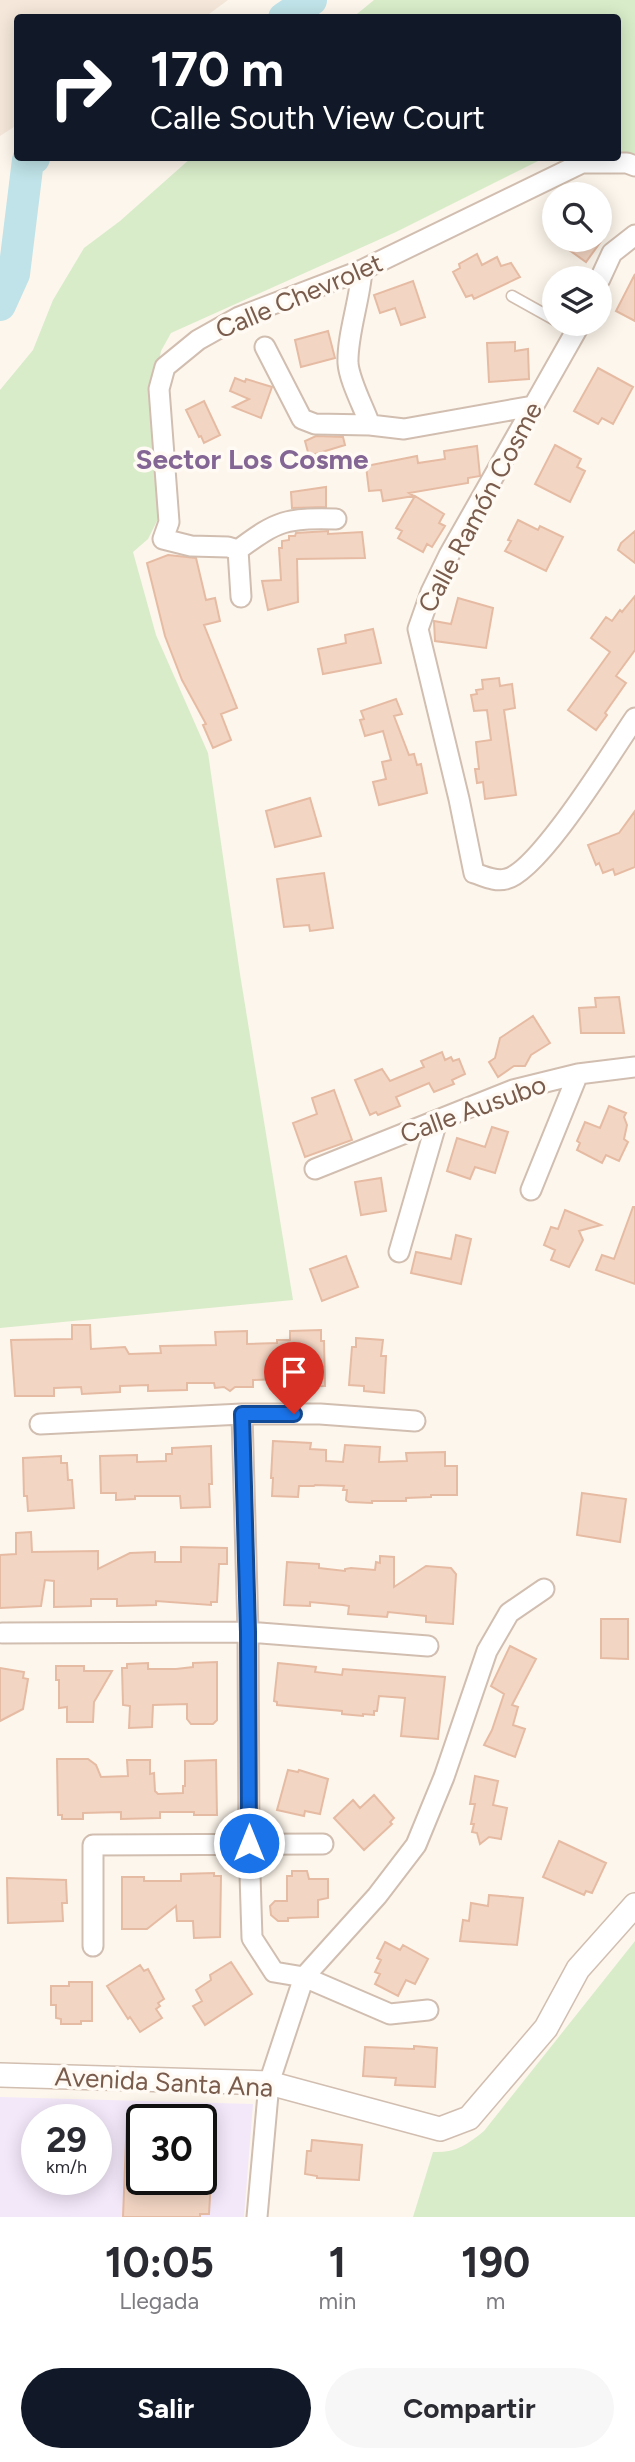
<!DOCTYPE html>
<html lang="es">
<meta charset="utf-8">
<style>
body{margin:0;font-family:Figtree,sans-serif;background:#f7f7f7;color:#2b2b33;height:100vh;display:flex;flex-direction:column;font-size:26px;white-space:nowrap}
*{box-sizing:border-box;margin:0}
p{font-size:23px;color:#7c7c81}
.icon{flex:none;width:38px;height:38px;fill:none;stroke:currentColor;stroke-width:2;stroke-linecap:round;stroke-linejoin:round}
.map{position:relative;height:2217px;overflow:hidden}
.details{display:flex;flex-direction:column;background:#fff;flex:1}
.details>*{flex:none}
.top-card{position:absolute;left:14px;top:14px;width:607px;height:147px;border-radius:7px;box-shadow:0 4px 18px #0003;background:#111827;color:#fff;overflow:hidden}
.controls{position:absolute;left:542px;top:182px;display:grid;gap:14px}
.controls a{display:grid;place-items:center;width:70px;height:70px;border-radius:50%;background:#fff;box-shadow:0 4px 18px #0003;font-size:35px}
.speed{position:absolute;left:21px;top:2104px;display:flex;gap:14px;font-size:35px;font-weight:700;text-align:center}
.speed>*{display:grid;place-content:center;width:91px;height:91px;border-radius:50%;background:#fff;box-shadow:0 4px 18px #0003;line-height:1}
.speed small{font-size:18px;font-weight:400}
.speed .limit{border:4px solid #111;border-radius:10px;background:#fff;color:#111}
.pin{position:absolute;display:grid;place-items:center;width:60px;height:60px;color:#fff;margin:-72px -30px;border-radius:50% 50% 50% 0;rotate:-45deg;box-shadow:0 0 7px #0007}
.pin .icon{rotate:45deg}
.me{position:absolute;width:77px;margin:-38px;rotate:0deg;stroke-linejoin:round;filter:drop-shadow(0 0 5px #0008)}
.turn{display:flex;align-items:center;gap:24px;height:147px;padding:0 21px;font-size:32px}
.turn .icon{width:91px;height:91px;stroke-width:2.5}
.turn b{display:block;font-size:49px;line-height:60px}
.eta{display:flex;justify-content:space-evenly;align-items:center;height:119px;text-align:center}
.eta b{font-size:42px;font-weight:700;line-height:49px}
.primary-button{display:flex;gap:14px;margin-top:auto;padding:14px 21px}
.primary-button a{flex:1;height:80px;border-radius:42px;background:#111827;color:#fff;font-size:28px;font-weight:700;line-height:80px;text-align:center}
.primary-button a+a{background:#f7f7f7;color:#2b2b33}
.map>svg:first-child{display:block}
</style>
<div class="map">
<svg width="635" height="2217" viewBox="0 0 635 2217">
<rect width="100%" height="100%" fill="#fdf6ec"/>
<path fill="#f5e8da" d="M0,0H228L205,17L18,18L17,125L0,136Z"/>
<path fill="#f3e8fa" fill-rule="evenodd" d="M0,2097L253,2104L244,2217H0ZM37,2119H96V2179H37ZM142,2119H201V2179H142Z"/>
<path fill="#d8ecc9" d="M374,0H635V159L618,152V18H352Z
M191,158H544L396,232L171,333L161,351L156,376L163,485L158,519L148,539L133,552L156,635L208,753L240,974L293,1300L0,1328V390L33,350L53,300L84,248L120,221Z
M635,1941V2217H413L433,2152C455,2153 467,2145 484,2131Z"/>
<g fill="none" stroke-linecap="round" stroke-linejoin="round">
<path stroke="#bfe3e8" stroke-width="32" d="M284,18L311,0
M0,305L14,274L28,160L34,158"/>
</g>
<path fill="#f3d5c3" stroke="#e6bba3" stroke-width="2" d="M555,240H602L586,262Z
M477,254L482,265L497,257L501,266L511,263L520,277L474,299L472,295L466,297L453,272L460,268L459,264Z
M635,274V321L616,311Z
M413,281L425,317L401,325L395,308L380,313L374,295Z
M328,331L335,358L301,367L295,340Z
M515,342V351L528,349L529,379L489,382L487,343Z
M598,368L633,387L613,424L602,418L598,424L574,411Z
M235,378L245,382L246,379L272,387L261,418L233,407L249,399L230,391Z
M204,401L220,435L204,443L201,436L199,437L186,410Z
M316,436L343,437L345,445L309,456L305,441Z
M555,445L581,459L577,467L585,471L570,502L535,484Z
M477,446L480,476L468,478V483L409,493L414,496L383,501L381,490L369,491L366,466L417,456L418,463L445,459L444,451Z
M326,487V507L292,508L291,492Z
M415,496L444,514L439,523L445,526L432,547L427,544L423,552L398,538L402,531L396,528Z
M518,520L538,530L540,526L563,537L546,571L505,551L511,541L508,540Z
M328,531V534L362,532L365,558L297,559L298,602L268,610L262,581L281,580L279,548H282V541L289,540V536H295L296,533Z
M635,531V563L618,550L621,543Z
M168,555L196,558L206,600L215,598L220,621L204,625L237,708L221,714L231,740L213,748L203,725L206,724L182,680L165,636L147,563Z
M635,596V650L616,676L626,683L605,713L607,715L596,730L568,710L610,652L591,638L606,617L612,621L620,610L622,612Z
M458,598L493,608L486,648L435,641L434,621L451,624Z
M373,629L381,663L323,674L318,649L346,643L345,635Z
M499,678L500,686L512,684L515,708L504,710L516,795L485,799L483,782L477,783L475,769H479L476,742L491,740L487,710L474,711L471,695L477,694L476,690L483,689L482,680Z
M396,699L402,714L394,716L409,755L414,754L417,765L421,764L427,793L379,805L373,782L386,779L382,762L391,760L383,731L365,736L360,720L364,719L361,711Z
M310,798L321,836L275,847L266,811Z
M635,811V867L615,875L613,869L603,873L599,863L596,865L588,845L619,833Z
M324,873L333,928L310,931L309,925L284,927L277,879Z
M619,997L624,1033H581L579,1008L596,1007L595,998Z
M533,1016L550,1043L531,1055L525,1066H514L498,1077L489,1062L495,1058L500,1038Z
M442,1052L445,1060L451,1057L453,1061L459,1059L465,1074L452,1080L454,1084L434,1092L429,1083L396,1097L400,1106L378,1115L376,1112L370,1115L355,1080L382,1069L390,1081L424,1067L421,1061Z
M334,1090L352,1140L305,1157L293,1123L317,1114L312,1098Z
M609,1106L626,1113L624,1117L627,1125L624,1139L628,1142L619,1161L606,1155L602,1163L577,1150L580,1143L577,1141L585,1122L600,1128Z
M492,1127L508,1132L495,1173L475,1167L470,1179L447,1171L457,1138L485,1147Z
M381,1178L386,1211L361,1215L355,1182Z
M633,1207H635V1284L596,1270L602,1255L614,1259Z
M565,1210L601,1225L579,1231L583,1240L569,1267L551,1260L555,1250L544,1245L551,1227L558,1229Z
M456,1235L471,1239L461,1284L411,1273L416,1252L451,1259Z
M346,1256L358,1287L322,1301L310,1269Z
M72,1325H90L91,1349L125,1347L129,1354L161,1353L160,1346L216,1345L215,1332L247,1331V1344L277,1343V1340H290V1331L321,1330V1341H324L325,1386L286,1387V1380L280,1379L253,1380V1387H235L230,1391L224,1387L215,1388L214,1383H187V1390L148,1391V1385L120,1386V1392L82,1394L81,1387L54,1388V1396H15L11,1340L72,1339Z
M356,1338L383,1340L381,1356H386L384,1393L364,1391V1386L349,1385L352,1347H356Z
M273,1441L311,1443L310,1449L326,1450V1461L343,1462L345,1445L380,1447L379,1462L407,1461L406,1453L445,1452V1466H457V1495H431V1497L406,1498V1501H372V1503L349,1502L346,1500L347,1490H343L344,1486L315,1485L314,1486H299L298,1497L272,1496L273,1478H271Z
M211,1446L212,1484H209L210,1507L181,1508L180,1496H135V1499L116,1500V1493H101L100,1456L137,1455V1462L166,1461V1454H172V1448Z
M61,1456V1463H67L68,1480H72L74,1508L28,1511L27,1496H24L23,1458Z
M582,1493L626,1499L620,1542L577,1535Z
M31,1532L32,1552L98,1551V1569L130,1553L155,1552V1562H181V1547L227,1548V1564H219L217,1602H211V1605L156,1601V1605L117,1606V1599H91V1606L54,1607V1581L45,1580L41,1606L0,1608V1555L16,1554V1533Z
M380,1556L394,1557V1587L426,1566L451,1568L456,1574L453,1624L426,1622V1616L388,1612L387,1617L348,1614L349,1606L343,1605L310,1602V1606L284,1605L287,1562L319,1564V1568L345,1571V1569L351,1568L375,1570L376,1562L380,1563Z
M601,1619H628V1659L601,1658Z
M510,1646L536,1659L512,1705L518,1707L513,1725L525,1729L515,1757L484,1745L492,1730L504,1694L491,1686Z
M217,1662V1720L213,1724H191L187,1719V1704L153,1705L152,1727L129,1728L130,1706L123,1705L122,1668H127V1664L148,1663V1669H176L193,1667V1663Z
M278,1663L316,1667L315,1672L342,1675L343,1669L445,1677L438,1739L401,1736L405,1698L379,1696L377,1711H374V1715L363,1714V1716L342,1714V1711L277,1705V1702L274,1701Z
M56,1666H84V1671H112L94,1702L93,1722H67V1707L59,1708V1680H56Z
M0,1668L24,1672L23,1678L28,1679L23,1709L0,1721Z
M57,1759H88L96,1765L101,1777L128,1776L127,1760H150V1774L154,1773L155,1791L158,1794L183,1793V1786H185V1761L216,1760L217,1815H194V1812H160V1818L121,1819V1812L83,1813V1819H62V1815H58Z
M288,1770L298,1772L299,1770L328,1779L320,1814L305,1811L304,1816L277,1810Z
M475,1776L498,1781L493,1805L507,1808L501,1839L489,1837L480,1844L477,1833L472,1832L474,1824H471L475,1804H470Z
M374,1795L394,1818L390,1822L392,1824L364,1850L334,1818L353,1800L360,1808Z
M559,1841L606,1863L592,1893L586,1891L584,1895L543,1877Z
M292,1871H307L309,1879H328V1898L318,1900V1917L288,1918V1921H278L271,1915L270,1906L275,1901H287V1876H292Z
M214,1873V1876H221L220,1937L194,1938L193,1921H177L176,1906L147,1929H122V1877H144V1881H181V1874Z
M7,1878L66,1880L67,1903H62L63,1921L8,1923Z
M489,1895L523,1898L517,1945L460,1941L463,1920L469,1921L471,1903L488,1906Z
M385,1942L400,1950L403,1945L428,1959L415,1984L406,1980L398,1996L375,1984L380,1974L375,1972L381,1960L377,1958Z
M231,1962L252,1994L205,2025L193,2006L202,2001L196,1990L211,1980L210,1975Z
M140,1965L144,1971L148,1969L164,1999L158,2003L160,2006L156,2009L162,2018L140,2032L130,2017L128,2019L107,1986Z
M69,1982H92V2021H81V2024H61V2019L56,2018V2005H51V1986H69Z
M414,2046L437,2048L435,2087L395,2085L396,2078L363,2076L365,2047L414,2049Z
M127,2116L142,2118V2179H211L209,2214H200V2217H123Z
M201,2124L215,2126L212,2175H201Z
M312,2140L362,2145L359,2180L317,2178V2176L305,2174L307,2151H311Z"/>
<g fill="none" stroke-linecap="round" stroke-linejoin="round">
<defs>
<path id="service" d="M512,296L555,320
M562,324L575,331"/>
<path id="minor" d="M362,270C360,300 347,335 348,363C349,380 364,408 370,425
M600,279L612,253L635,235
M580,324L449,555L431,592L418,629L459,799L474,873C484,876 495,882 506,879C539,872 613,750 635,718
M265,347L302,419L315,424L370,425L404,429L533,406
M238,550C278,520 286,518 336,519
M241,597L238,550L228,547L191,546L163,539L169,522L159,389L165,367L198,340L239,317L362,270L582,163H627L635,166
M315,1169L513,1090L578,1074L635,1067
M531,1190L578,1074
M399,1252L437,1121
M242,1414L248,1632L249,1843L252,1938L274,1972L304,1977L390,2014L428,2010
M40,1424L242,1414H320L415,1421
M2,1633L248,1632L428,1646
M93,1946V1845L323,1844
M257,2217L269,2083L304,1977L377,1896L416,1845L444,1777L487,1651L509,1613L544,1589"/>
<path id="tertiary" d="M0,2075L269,2083L440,2129L469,2118L546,2028L578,1969L635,1905"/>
</defs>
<use href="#service" stroke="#d1beb0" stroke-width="13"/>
<use href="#minor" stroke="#d1beb0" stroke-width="23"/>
<use href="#tertiary" stroke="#d1beb0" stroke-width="26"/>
<use href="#service" stroke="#fff" stroke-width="10"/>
<use href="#minor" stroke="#fff" stroke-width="19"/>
<use href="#tertiary" stroke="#fff" stroke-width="23"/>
</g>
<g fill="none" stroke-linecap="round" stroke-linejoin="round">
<defs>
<path id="route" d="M249,1843L248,1632L242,1414H294"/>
</defs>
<use href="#route" stroke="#114b97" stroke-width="18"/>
<use href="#route" stroke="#1a73e8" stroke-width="12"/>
</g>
<g text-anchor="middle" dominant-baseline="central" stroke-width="7" stroke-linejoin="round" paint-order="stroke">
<g font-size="26" fill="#7a5c4d" stroke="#fffaf3">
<text transform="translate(299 296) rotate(-23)">Calle Chevrolet</text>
<text transform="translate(480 507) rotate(-62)">Calle Ramón Cosme</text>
<text transform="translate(473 1109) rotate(-20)">Calle Ausubo</text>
<text transform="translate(164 2082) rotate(3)">Avenida Santa Ana</text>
</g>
<g font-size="28" font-weight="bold" fill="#846695" stroke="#fffaf3">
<text x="252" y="459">Sector Los Cosme</text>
</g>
</g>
</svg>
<div class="controls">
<a><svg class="icon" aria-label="search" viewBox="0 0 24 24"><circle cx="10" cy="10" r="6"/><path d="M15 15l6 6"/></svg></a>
<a><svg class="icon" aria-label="layers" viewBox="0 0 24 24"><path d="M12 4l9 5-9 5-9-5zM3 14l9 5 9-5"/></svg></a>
</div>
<div class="speed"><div>29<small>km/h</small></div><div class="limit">30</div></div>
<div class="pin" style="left:294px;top:1414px;background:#d93025"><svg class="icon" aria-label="arrive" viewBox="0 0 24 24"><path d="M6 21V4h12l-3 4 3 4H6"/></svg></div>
<svg class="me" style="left:249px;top:1843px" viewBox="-20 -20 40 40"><circle r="17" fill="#1a73e8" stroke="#fff" stroke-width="3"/><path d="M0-11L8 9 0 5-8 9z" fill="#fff"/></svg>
<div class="top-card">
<div class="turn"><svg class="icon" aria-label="right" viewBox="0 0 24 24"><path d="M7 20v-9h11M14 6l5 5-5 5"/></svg><div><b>170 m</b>Calle South View Court</div></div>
</div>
</div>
<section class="details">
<div class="eta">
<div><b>10:05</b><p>Llegada</p></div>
<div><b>1</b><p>min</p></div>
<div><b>190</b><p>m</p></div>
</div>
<div class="primary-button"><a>Salir</a><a>Compartir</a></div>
</section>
